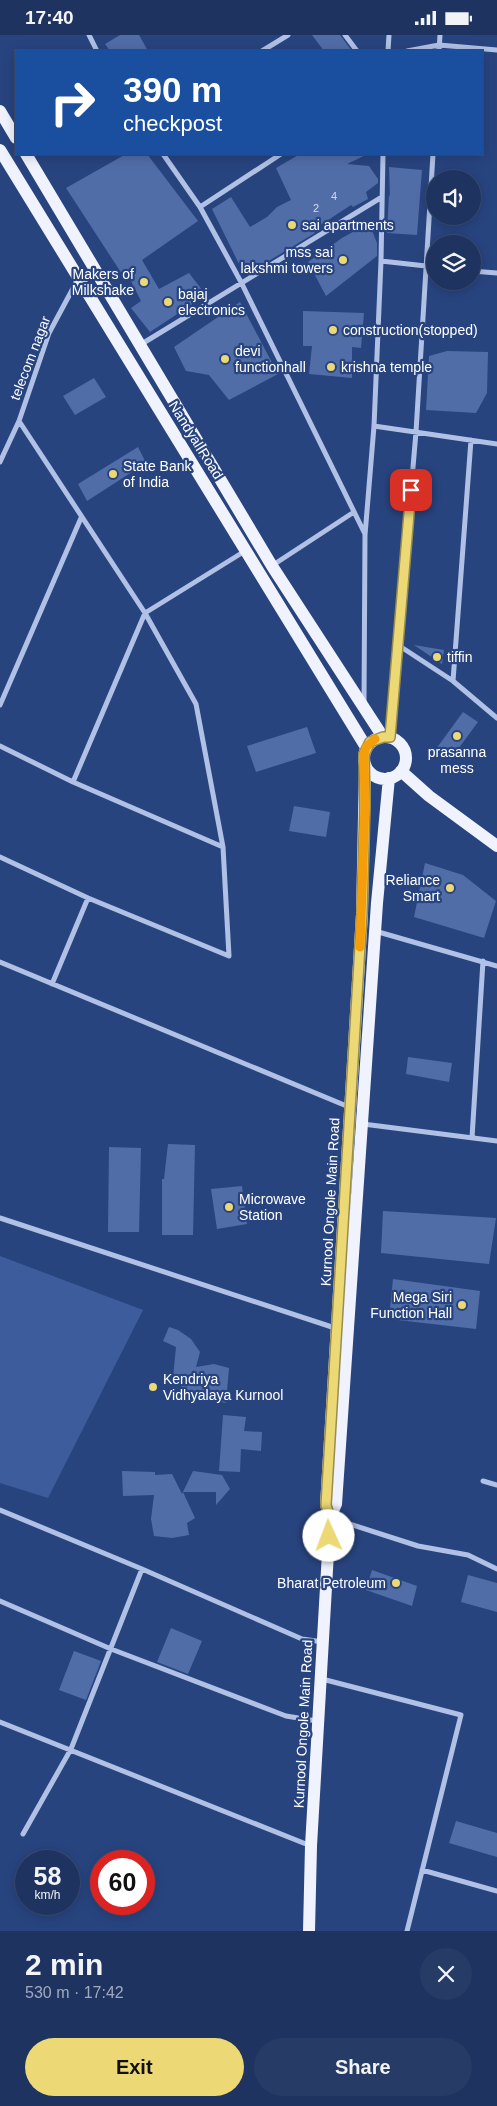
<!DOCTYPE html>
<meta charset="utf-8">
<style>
body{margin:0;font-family:Arial,sans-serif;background:#263b65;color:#f1f3f6;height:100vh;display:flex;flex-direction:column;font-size:19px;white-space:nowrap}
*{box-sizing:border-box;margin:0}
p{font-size:16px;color:#a1aabd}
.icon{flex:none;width:28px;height:28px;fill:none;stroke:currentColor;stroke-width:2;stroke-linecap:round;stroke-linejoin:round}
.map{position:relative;height:1896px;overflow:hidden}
.sheet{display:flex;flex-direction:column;background:#1e335f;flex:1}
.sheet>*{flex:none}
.banner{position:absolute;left:15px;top:15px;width:468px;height:105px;border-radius:0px;box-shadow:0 2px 12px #0003,0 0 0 1px #3c4e74;background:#1a4fa0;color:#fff;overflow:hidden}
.tools{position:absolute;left:426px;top:135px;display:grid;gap:10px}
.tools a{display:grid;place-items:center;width:55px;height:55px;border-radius:50%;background:#1e335f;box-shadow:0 2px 12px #0003,0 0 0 1px #3c4e74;font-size:25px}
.speed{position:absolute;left:15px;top:1815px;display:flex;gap:10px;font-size:25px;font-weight:700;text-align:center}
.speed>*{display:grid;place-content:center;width:65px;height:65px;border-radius:50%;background:#1e335f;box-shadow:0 2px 12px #0003,0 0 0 1px #3c4e74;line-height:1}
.speed small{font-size:12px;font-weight:400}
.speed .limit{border:8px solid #d22;background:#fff;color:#111}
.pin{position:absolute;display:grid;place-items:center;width:42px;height:42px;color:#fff;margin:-21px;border-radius:10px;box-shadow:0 2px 8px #0006}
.me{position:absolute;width:55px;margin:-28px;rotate:358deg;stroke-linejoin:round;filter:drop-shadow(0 0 4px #0008)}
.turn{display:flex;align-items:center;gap:18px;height:105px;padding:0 25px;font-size:22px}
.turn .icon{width:65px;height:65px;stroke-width:2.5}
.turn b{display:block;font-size:35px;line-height:42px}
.round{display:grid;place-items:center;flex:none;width:52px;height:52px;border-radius:26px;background:#263b65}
.headline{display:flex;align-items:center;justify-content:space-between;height:85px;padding:0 25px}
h1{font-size:30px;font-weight:600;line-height:38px}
.primary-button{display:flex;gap:10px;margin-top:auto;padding:10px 25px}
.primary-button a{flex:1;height:58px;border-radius:30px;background:#ecd976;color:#111;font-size:20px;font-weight:600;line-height:58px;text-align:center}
.primary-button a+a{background:#263b65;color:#f1f3f6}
.status{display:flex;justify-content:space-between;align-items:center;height:35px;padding:0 25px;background:#1e335f;direction:ltr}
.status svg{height:14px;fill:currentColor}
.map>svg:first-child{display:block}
</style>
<div class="status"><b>17:40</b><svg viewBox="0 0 49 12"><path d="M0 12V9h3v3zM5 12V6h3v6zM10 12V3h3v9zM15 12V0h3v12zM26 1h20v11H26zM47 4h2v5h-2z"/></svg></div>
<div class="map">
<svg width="497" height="1896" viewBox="0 0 497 1896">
<rect width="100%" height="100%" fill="#28447f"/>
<path fill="#3d5c9c" d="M0,1221L143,1275L48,1463L0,1448Z"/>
<path fill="#516da7" d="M120,0H139L148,16H110L105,9Z
M312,0H340L352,16H324Z
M126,119H147L198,186L142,225L159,254L189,238L206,260L150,297L131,273L141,266L126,236L122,239L66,153Z
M300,119H368L347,129L369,131L378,144V148L366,157L368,164L353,172L351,170L313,195L315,198L247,239L238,227L212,174L231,162L250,192L267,182L277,172L291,165L276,133Z
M389,132L422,135L417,200L387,198L389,159L390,162Z
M369,188L377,208V221L326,261L308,227L342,203Z
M240,267L278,339L229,365L209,340L186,336L174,312Z
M303,276L364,278L361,313L352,312V343L309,339L312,311H303Z
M447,316L488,317L487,358L476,378L426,375L429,321Z
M94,343L106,362L75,380L63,361Z
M138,412L146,428L87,466L78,449Z
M414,610L444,615L442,629Z
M463,677L478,687L450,725L436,714Z
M307,692L316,718L256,737L247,711Z
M294,771L330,777L326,802L289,796Z
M425,828L463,840L496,866L484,903L414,882Z
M408,1022L452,1028L449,1047L406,1039Z
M168,1109L195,1110L193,1200H162V1144H164Z
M109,1112L141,1113L139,1197H108Z
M242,1151L247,1189L217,1194L211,1154Z
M383,1176L496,1183L489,1229L381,1218Z
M393,1244L480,1256L476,1294L389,1284Z
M169,1292L178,1295L191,1304L200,1317L196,1332L214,1329L229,1333L226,1368L188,1360L173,1342L176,1312L163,1306Z
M223,1380L246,1382L244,1396L262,1397L261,1416L241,1414L240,1437L219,1436Z
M122,1436L155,1437V1440L172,1439L182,1459L193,1436L222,1440L230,1454L216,1470V1457H183L195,1483L187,1488L189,1500L172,1503L154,1501L151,1484L154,1460L123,1461Z
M372,1535L417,1551L412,1571L366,1555Z
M468,1540L497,1548V1577L461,1567Z
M171,1593L202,1606L188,1639L157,1627Z
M74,1616L101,1626L86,1665L59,1655Z
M456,1786L497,1798V1822L449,1808Z"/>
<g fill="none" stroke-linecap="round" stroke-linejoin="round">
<path stroke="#b0c1e5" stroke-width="5" d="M89,0L97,16
M345,0L357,16
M262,16L288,0
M388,16L389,0
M407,16L439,10L497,15
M439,16L440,0
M163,119L200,172L241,247L365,499
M200,172L281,119
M381,226L435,232
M472,236L497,238
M140,310L382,162
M374,391L497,409
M0,427L19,386L49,298L78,244
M273,530L354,477
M398,610L453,646L497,683
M453,646L471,405
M364,667L365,500L374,391L381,226L383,119
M0,670L81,483
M390,702L416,397L433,119
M0,711L73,747
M223,812L73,747L145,578L245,516
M0,822L88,863L229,921L223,812L196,669L145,578L19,386
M375,896L497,931
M0,927L349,1072
M52,949L88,863
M363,1089L497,1106
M472,1103L483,926
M0,1183L335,1293
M483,1446L497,1450
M0,1475L142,1534L302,1604L323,1607
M331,1483L418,1511L468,1520L497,1534
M0,1566L111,1614L286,1681L317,1686
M322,1644L461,1680L407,1896
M0,1687L311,1811
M23,1799L71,1714L142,1534
M422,1835L497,1856"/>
<path stroke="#f0f3fd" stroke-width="12" d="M0,76L16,103
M0,115L366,712
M26,119L272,531L383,702
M364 723a21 21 0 1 1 42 0a21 21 0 1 1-42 0Z
M401,736L429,761L497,811
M330,1483L326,1470L362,879L365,732
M309,1896L311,1811L330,1483L336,1469L377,868L389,743"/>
</g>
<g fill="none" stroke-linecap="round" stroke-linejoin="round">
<defs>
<path id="route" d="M329,1501L330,1483L326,1470L362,878L365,770L364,719L370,707L383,702H390L411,455"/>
</defs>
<use href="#route" stroke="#998d4d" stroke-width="12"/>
<use href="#route" stroke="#ecd976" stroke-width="9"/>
<path stroke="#f59e0b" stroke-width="9" d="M360,912L365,770L364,719L366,712L375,704"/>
</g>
<g fill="#ecd976" stroke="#28447f" stroke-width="2">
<circle cx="292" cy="190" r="5"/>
<circle cx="343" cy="225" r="5"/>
<circle cx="144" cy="247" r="5"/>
<circle cx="168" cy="267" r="5"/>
<circle cx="333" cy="295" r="5"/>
<circle cx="225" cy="324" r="5"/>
<circle cx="331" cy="332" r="5"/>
<circle cx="113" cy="439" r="5"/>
<circle cx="437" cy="622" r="5"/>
<circle cx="457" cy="701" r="5"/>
<circle cx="450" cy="853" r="5"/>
<circle cx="229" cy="1172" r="5"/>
<circle cx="462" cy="1270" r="5"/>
<circle cx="153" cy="1352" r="5"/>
<circle cx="396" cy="1548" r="5"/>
</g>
<g text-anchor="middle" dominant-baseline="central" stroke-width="4.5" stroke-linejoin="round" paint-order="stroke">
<g font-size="11" fill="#d4dae9">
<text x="334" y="161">4</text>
<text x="316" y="173">2</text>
</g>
<g font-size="14" fill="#fff" stroke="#28447f" text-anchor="start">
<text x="302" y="190">sai apartments</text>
<text x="333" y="217" text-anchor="end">mss sai<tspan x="333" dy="16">lakshmi towers</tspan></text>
<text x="134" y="239" text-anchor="end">Makers of<tspan x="134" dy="16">Milkshake</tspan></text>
<text x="178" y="259">bajaj<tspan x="178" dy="16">electronics</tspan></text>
<text x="343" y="295">construction(stopped)</text>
<text x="235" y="316">devi<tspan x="235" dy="16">functionhall</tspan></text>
<text x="341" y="332">krishna temple</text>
<text x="123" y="431">State Bank<tspan x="123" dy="16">of India</tspan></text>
<text x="447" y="622">tiffin</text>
<text x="457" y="717" text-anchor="middle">prasanna<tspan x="457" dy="16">mess</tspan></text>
<text x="440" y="845" text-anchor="end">Reliance<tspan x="440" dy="16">Smart</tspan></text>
<text x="239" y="1164">Microwave<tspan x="239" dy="16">Station</tspan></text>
<text x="452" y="1262" text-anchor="end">Mega Siri<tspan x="452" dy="16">Function Hall</tspan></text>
<text x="163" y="1344">Kendriya<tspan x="163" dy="16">Vidhyalaya Kurnool</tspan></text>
<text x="386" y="1548" text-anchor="end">Bharat Petroleum</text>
</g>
<g font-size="14" fill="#fff" stroke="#28447f">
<text transform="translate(30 323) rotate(-69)">telecom nagar</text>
<text transform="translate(196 405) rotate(58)">Nandyal Road</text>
<text transform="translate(330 1167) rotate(-87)">Kurnool Ongole Main Road</text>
<text transform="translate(303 1689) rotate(-87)">Kurnool Ongole Main Road</text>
</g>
</g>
</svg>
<div class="tools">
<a><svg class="icon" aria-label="sound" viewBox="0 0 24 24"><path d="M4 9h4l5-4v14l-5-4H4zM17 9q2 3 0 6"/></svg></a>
<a><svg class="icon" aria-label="layers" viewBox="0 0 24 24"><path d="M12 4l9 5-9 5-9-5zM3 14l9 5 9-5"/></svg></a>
</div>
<div class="speed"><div>58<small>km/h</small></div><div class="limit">60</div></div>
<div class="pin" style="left:411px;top:455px;background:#d93025"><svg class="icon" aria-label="arrive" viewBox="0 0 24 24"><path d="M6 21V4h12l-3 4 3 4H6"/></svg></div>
<svg class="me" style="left:329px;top:1501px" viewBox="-20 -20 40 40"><circle r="19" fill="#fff"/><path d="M0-13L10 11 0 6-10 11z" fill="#ecd976"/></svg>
<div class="banner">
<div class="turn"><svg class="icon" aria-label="right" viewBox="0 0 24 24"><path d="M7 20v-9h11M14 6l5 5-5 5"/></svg><div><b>390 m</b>checkpost</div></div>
</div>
</div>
<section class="sheet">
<div class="headline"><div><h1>2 min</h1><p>530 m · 17:42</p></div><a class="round"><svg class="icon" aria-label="close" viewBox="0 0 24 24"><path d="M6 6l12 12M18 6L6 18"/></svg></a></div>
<div class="primary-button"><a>Exit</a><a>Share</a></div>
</section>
